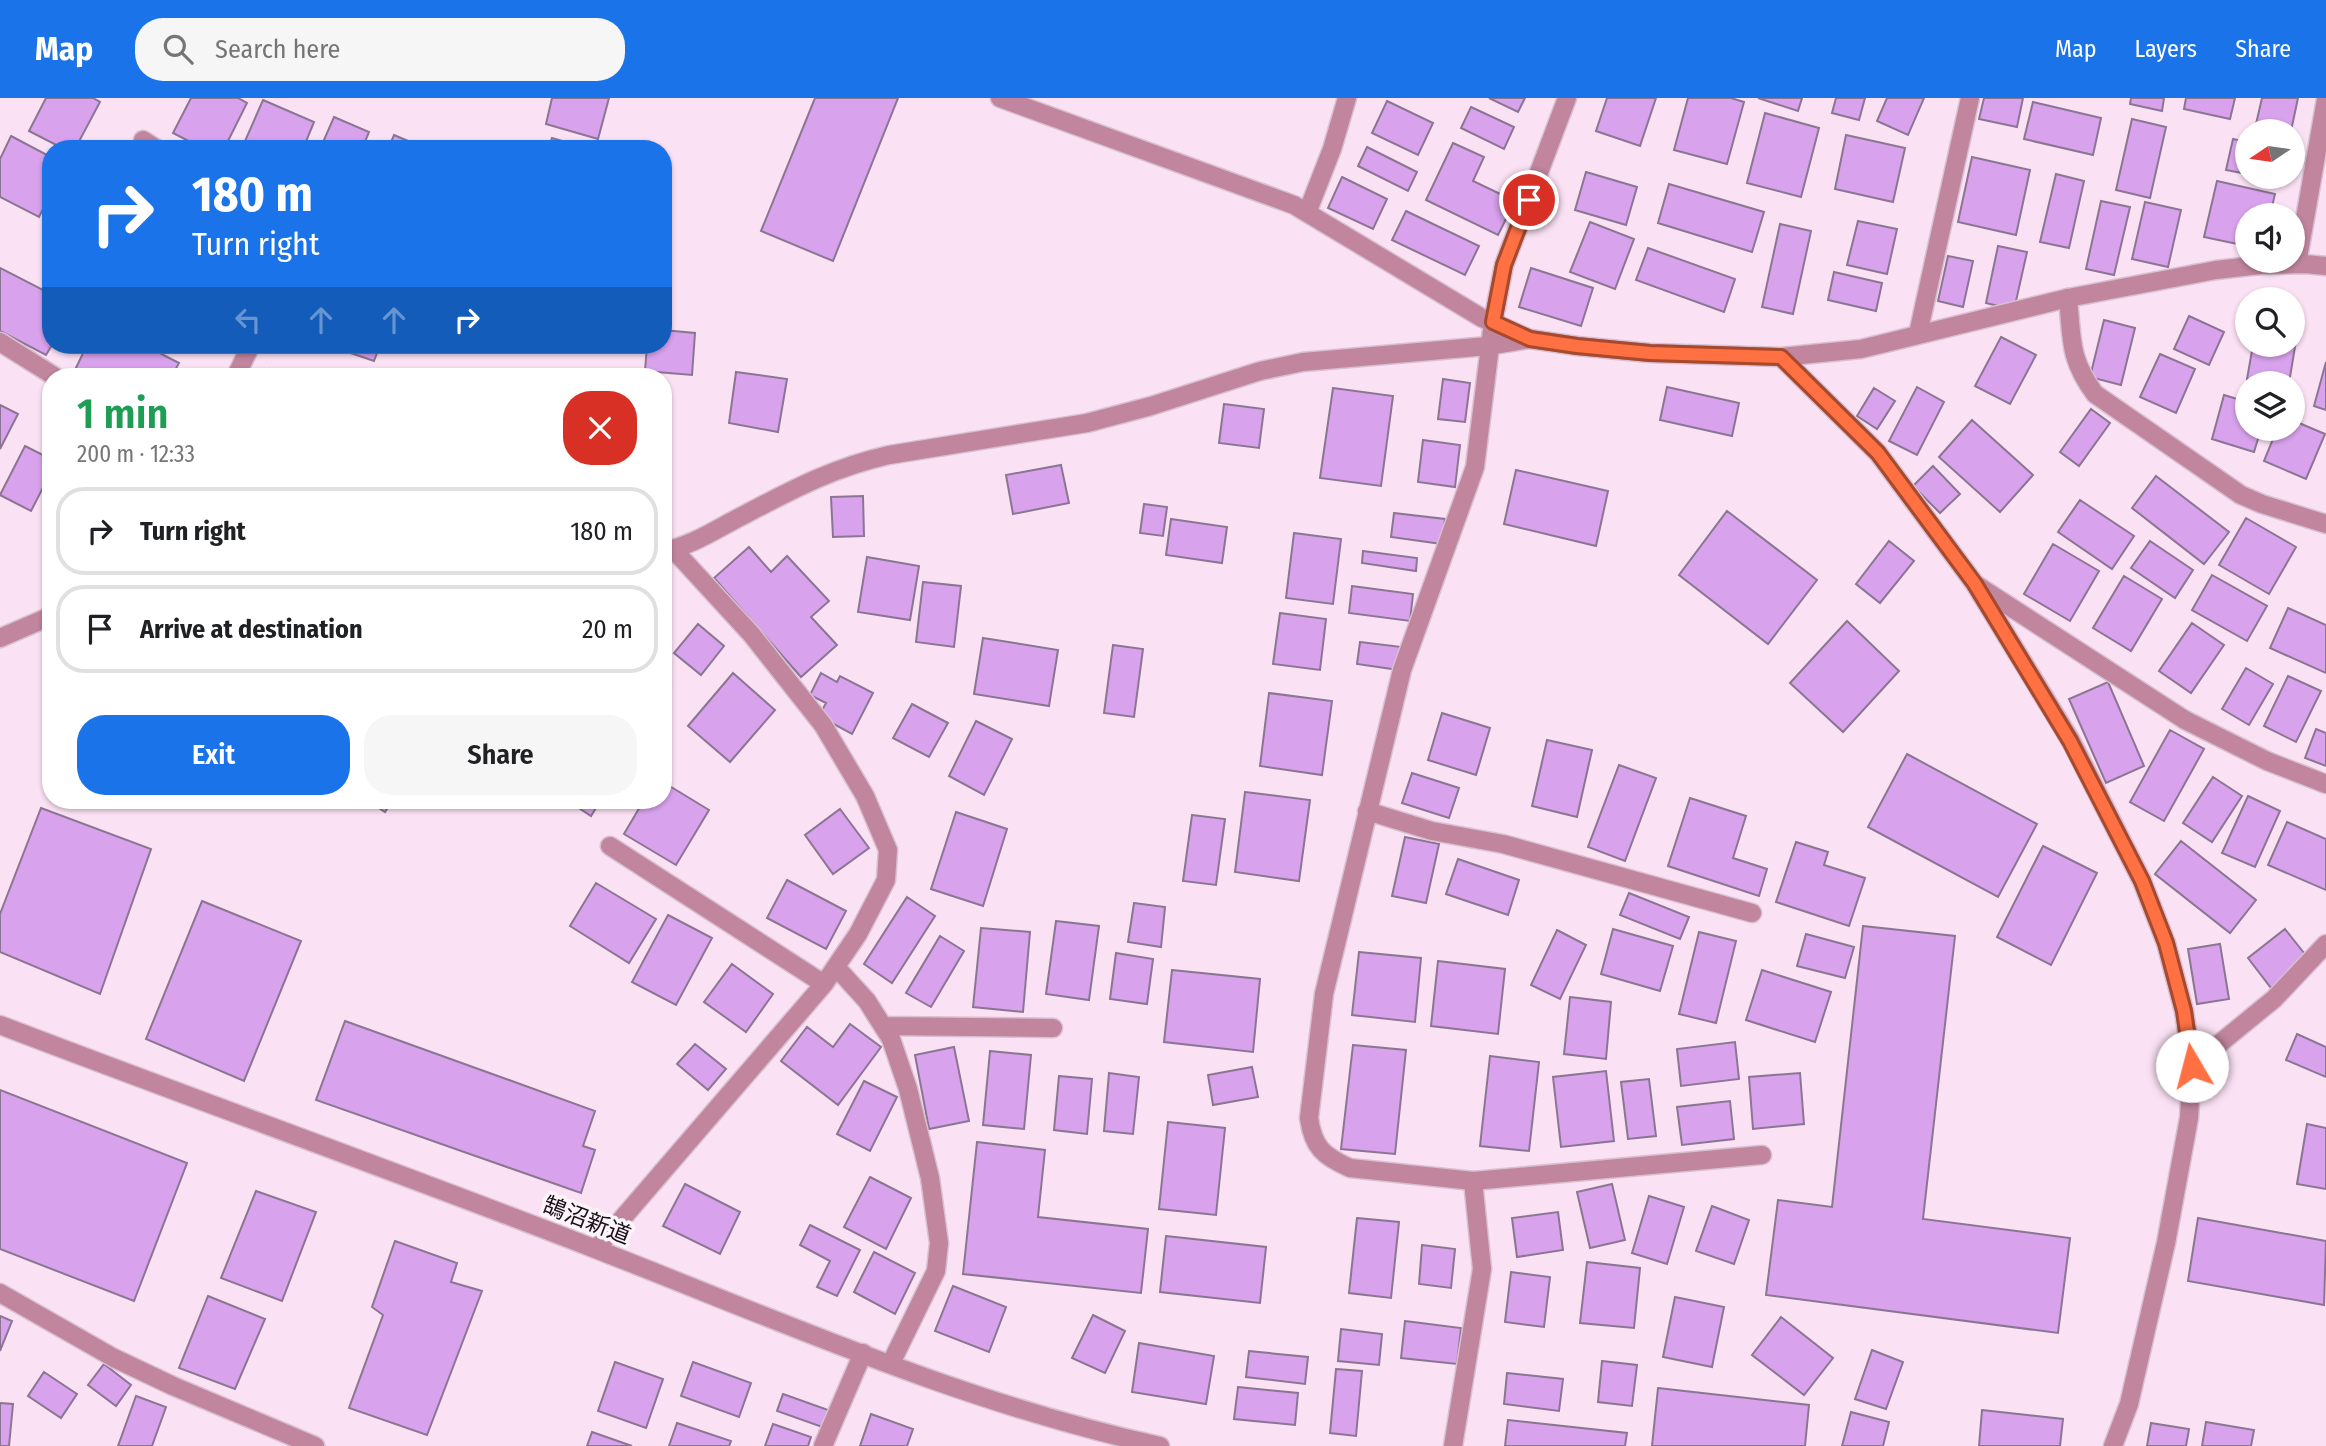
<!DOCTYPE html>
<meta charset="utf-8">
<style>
body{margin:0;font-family:"Fira Sans Condensed","Noto Sans JP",sans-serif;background:#f6f6f6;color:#202124;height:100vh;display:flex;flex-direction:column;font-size:26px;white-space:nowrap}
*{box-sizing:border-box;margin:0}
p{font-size:23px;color:#757577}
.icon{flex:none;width:38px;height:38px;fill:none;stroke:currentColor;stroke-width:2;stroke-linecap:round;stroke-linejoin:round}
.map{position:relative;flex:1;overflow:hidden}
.panel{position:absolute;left:42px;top:270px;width:630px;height:441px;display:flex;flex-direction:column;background:#fff;border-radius:28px;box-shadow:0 2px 5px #0004}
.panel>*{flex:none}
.banner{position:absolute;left:42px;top:42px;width:630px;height:214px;border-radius:28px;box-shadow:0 2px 5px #0004;background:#1a73e8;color:#fff;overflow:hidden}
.needle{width:46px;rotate:257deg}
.tools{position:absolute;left:2235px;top:21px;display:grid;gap:14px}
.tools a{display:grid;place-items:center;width:70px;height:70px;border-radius:50%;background:#fff;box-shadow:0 2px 5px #0004;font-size:35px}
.pin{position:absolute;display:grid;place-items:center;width:60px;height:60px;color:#fff;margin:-30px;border:4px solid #fff;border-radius:50%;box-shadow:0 2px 7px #0007}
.me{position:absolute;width:77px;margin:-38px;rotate:352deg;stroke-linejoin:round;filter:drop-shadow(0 0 5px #0008)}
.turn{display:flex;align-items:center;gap:24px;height:147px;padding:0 35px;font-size:32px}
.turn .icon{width:91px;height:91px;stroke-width:2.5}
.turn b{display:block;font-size:49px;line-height:60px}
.lanes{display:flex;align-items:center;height:66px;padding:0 35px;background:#0003;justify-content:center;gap:35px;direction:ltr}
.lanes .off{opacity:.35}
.round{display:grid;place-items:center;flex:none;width:74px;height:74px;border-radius:28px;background:#f6f6f6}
.overview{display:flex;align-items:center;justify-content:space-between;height:119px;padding:0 35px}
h1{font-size:42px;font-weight:600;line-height:52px;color:#1e9e55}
.action{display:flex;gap:14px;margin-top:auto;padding:14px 35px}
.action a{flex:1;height:80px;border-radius:28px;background:#1a73e8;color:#fff;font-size:28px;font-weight:600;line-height:80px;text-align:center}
.action a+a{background:#f6f6f6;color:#202124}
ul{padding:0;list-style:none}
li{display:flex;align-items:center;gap:21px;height:88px;margin:0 14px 10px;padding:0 21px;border:4px solid #e0e0e0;border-radius:28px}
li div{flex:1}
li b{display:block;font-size:26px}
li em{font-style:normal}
header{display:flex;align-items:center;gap:42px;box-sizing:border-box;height:98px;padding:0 35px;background:#1a73e8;color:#fff}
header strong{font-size:33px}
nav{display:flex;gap:38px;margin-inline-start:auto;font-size:24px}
.search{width:490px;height:63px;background:#f6f6f6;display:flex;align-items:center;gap:18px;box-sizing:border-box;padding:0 24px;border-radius:28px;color:#757577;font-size:26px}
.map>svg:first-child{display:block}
</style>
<header>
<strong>Map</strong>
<div class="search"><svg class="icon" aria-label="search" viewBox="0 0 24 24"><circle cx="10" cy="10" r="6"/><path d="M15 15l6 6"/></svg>Search here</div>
<nav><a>Map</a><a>Layers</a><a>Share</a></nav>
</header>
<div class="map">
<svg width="2326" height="1348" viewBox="0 0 2326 1348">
<rect width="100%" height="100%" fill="#fbe1f4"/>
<path fill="#d9a2ed" stroke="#8a7692" stroke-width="2" d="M46,0H93L100,4L75,51H64L29,33Z
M191,0H238L247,5L224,51H204L173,35Z
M552,0H609L598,41L546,26Z
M815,0H898L833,163L761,133Z
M1489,0H1525L1518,14Z
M1607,0H1656L1640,48L1596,33Z
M1688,0H1731L1744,4L1727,66L1674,52Z
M1758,0H1802L1798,13Z
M1836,0H1865L1859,22L1832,15Z
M1887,0H1924L1908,37L1877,23Z
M1984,0H2023L2017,29L1979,21Z
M2131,0H2164L2162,13L2130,6Z
M2186,0H2235L2230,21L2184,11Z
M2262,0H2298L2291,33L2256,26Z
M263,2L314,24L303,51L242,50Z
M1387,3L1433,25L1418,57L1372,35Z
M2033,4L2101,20L2093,57L2024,41Z
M1471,9L1514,29L1504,51L1461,30Z
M1765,15L1819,30L1801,99L1747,85Z
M334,19L369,34L362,51H320Z
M2132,21L2166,29L2150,100L2116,92Z
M394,37L427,51H388Z
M1846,37L1905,50L1893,104L1835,91Z
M11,38L51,59V95L39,119L0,99V61Z
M552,40L589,51H548Z
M2233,41L2247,44V76L2226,72Z
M1453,45L1484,59L1473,83L1515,103L1498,137L1426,102Z
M1367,49L1417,74L1408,93L1358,68Z
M1972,59L2030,72L2016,137L1958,124Z
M1586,74L1637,89L1626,127L1575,112Z
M2056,76L2084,83L2069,150L2040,144Z
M1342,79L1387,101L1373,131L1328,110Z
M2257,79H2280L2279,84Z
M2217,83L2275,96L2270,117H2247V148L2204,139Z
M1669,86L1764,114L1752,154L1658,125Z
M2101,103L2130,109L2114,177L2086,171Z
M2145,104L2181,112L2168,169L2132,161Z
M1406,113L1479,148L1465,177L1392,142Z
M1858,123L1897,131L1887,176L1847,167Z
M1590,124L1634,141L1615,191L1570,174Z
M1780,126L1811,133L1793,216L1762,209Z
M1998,148L2027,154L2014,212L1986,205Z
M1648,150L1735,181L1724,214L1636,182Z
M1948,158L1973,163L1963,209L1938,203Z
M0,170L51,196L52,247L46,257L0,233Z
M1531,170L1593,190L1581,228L1519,209Z
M1834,174L1882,185L1876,213L1828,202Z
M2292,211L2301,213L2289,285L2247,281L2253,247H2292Z
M2189,218L2224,234L2209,267L2174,251Z
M2104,222L2135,230L2121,287L2090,279Z
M663,232L695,235L692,277L645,273L647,247H663Z
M2001,239L2036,257L2010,306L1975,288Z
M87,247H144L179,265L172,278H78L73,276Z
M327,247H380L374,263Z
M2160,256L2195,271L2176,315L2140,299Z
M2326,264V312L2314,308Z
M270,271L305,278H268Z
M736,274L787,281L778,334L729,325Z
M1443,281L1470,285L1465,324L1438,321Z
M1667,289L1739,305L1732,338L1660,322Z
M1917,289L1944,304L1917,357L1889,343Z
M1333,290L1393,298L1381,388L1320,380Z
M1874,290L1895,303L1877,331L1857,318Z
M2224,297L2247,304V331H2261L2254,354L2212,341Z
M1224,306L1264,311L1259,350L1219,345Z
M0,307L18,316L0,351Z
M2091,311L2110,325L2079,368L2060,354Z
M1972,322L2033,377L2000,414L1939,359Z
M2292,322L2325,336L2306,381L2264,363L2277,331H2292Z
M1423,342L1460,347L1455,389L1418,384Z
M25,348L51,361V374L31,413L0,397Z
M1061,367L1069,405L1013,416L1006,377Z
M1933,368L1960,396L1940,415L1913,388Z
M1516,372L1608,393L1596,448L1504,426Z
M2156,378L2229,434L2204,466L2132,410Z
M863,398L864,438L833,439L831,399Z
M2080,402L2134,438L2112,471L2058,434Z
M1144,406L1167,409L1163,438L1140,435Z
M1727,413L1817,482L1768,546L1679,477Z
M1394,415L1445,421L1442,446L1391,439Z
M2246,420L2296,449L2269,496L2219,467Z
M1171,421L1227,429L1222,465L1166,457Z
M1294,435L1341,441L1333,506L1286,500Z
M1889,443L1914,463L1880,505L1856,486Z
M2150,443L2193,472L2175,500L2131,470Z
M2053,446L2099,473L2070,523L2024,496Z
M749,449L771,474L787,458L829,503L811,519L837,547L801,579L714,480Z
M1363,453L1417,460L1416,473L1362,465Z
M867,459L919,468L910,522L858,514Z
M2212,477L2267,508L2247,543L2192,512Z
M2124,478L2162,501L2131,553L2093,530Z
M923,484L961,488L954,549L916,544Z
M1352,488L1413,496L1410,523L1349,515Z
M2288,510L2326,527V575L2270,550Z
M1280,515L1326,521L1320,572L1273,566Z
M1847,523L1899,573L1843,634L1790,585Z
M2192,525L2224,547L2191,595L2159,573Z
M698,526L724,548L701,577L674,555Z
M983,540L1058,552L1049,608L974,596Z
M1360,544L1402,549L1399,572L1357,566Z
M1113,547L1143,551L1134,619L1104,615Z
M2246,570L2273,586L2249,627L2222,611Z
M733,575L775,612L730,664L688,628Z
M821,575L837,584L840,578L873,595L852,636L819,618L826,605L810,597Z
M2288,578L2321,593L2296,644L2264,628Z
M2108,584L2144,668L2106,685L2069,601Z
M663,586L671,590L663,609Z
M1269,595L1332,603L1322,677L1260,668Z
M912,606L948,625L929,659L893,640Z
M1442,615L1490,630L1476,677L1428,662Z
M976,623L1012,641L984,697L949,678Z
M2316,631L2326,635V668L2305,660Z
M2170,632L2204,651L2164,723L2130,704Z
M1547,642L1592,652L1577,719L1532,708Z
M1907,656L2037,726L1998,799L1868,729Z
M1619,667L1656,680L1625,763L1588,749Z
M1412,675L1459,690L1449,720L1402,705Z
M2213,679L2242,698L2212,744L2183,725Z
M663,684L709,712L676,767L624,736L644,702H663Z
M1245,694L1310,702L1299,783L1235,774Z
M2248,698L2280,713L2255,769L2222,755Z
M1690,700L1746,718L1733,760L1767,771L1759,798L1668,768Z
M367,702H393L385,714Z
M567,702H601L591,718Z
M41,710L151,751L100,896L0,854V816Z
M840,711L869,750L833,776L805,737Z
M956,714L1007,731L983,808L931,791Z
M1192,717L1225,721L1216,787L1183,783Z
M2287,724L2326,741V792L2268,767Z
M1405,739L1439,746L1426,805L1392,798Z
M2181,743L2256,802L2230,835L2155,776Z
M1796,744L1828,754L1824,767L1865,780L1849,828L1776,804Z
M2043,748L2097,775L2051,867L1997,839Z
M1458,761L1519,782L1508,817L1446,796Z
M787,782L846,813L826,851L767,820Z
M596,785L656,821L629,865L570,828Z
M1629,795L1689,819L1680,841L1620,817Z
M907,799L935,818L892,885L864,866Z
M202,803L301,843L244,983L146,941Z
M1134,805L1165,809L1161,849L1128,844Z
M668,817L712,840L676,907L632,884Z
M1056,823L1099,828L1089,902L1046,896Z
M1863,828L1955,838L1923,1121L2070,1140L2058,1235L1766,1197L1778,1102L1832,1109Z
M981,830L1030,834L1023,914L973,909Z
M1613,831L1673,848L1660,893L1601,876Z
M2285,831L2308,860L2271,890L2248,860Z
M1557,832L1586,847L1560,901L1531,887Z
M1699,834L1736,843L1716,925L1679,916Z
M1806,836L1854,849L1845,880L1797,868Z
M940,838L964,853L931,909L906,895Z
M2220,846L2229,901L2197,906L2188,851Z
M1359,854L1421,860L1415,924L1352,917Z
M1116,855L1153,861L1147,906L1110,901Z
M1438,863L1505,871L1498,936L1431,928Z
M732,866L773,896L746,934L704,904Z
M1172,872L1260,881L1253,954L1164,944Z
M1762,872L1831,894L1815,944L1746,922Z
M1570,899L1611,904L1606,961L1564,956Z
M345,923L595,1013L583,1048L595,1052L581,1095L316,1002Z
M850,926L881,949L838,1007L781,963L807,929L833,949Z
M2297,936L2326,949V979L2286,962Z
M1735,944L1739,981L1681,988L1677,951Z
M695,946L726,971L708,992L677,966Z
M1353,947L1406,952L1395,1056L1341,1051Z
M954,949L969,1023L929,1031L915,957Z
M990,953L1031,957L1024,1031L983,1027Z
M1490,958L1539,964L1529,1053L1480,1048Z
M1252,969L1258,999L1213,1007L1208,977Z
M1606,973L1614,1043L1561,1049L1553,979Z
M1109,975L1139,979L1133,1036L1104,1033Z
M1800,975L1804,1026L1753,1031L1749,979Z
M1059,978L1092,981L1087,1036L1054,1032Z
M1649,981L1656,1038L1628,1041L1621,984Z
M864,983L897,999L870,1053L837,1036Z
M0,992L187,1065L134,1203L0,1151Z
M1730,1003L1734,1041L1682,1047L1677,1009Z
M1168,1024L1225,1030L1216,1117L1159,1111Z
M2307,1026L2326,1030V1091L2297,1086Z
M977,1044L1045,1052L1038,1119L1148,1131L1141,1195L963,1176Z
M870,1079L911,1100L886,1151L844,1129Z
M685,1086L740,1114L720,1156L663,1128Z
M1612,1086L1625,1142L1590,1150L1577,1094Z
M256,1093L316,1114L282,1203L221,1180Z
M1649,1098L1684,1109L1667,1166L1632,1155Z
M1712,1108L1749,1122L1734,1166L1696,1153Z
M1558,1114L1563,1152L1517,1159L1512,1120Z
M1357,1120L1399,1124L1391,1200L1349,1195Z
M2198,1120L2326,1143L2324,1207L2188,1183Z
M810,1127L860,1152L837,1198L817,1189L830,1163L800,1147Z
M1166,1138L1266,1149L1260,1205L1160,1194Z
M395,1143L457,1165L451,1184L482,1193L427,1337L349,1310L383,1217L372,1209Z
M1422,1147L1455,1151L1451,1190L1419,1186Z
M874,1154L915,1175L895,1216L854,1194Z
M1587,1164L1640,1170L1634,1230L1580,1225Z
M1511,1174L1550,1179L1544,1229L1505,1224Z
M953,1188L1006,1209L989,1254L935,1233Z
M208,1198L265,1221L235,1291L179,1270Z
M1675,1199L1724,1209L1712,1269L1663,1259Z
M1093,1217L1125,1233L1105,1275L1072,1260Z
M0,1218L12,1223L0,1253Z
M1781,1219L1833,1260L1804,1297L1752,1257Z
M1405,1223L1461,1230L1457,1266L1401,1260Z
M1341,1231L1382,1236L1379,1267L1338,1263Z
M1139,1245L1214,1258L1206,1306L1132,1294Z
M1872,1252L1903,1264L1886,1311L1855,1301Z
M1249,1253L1308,1259L1305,1286L1246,1279Z
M1602,1263L1637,1267L1632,1308L1598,1304Z
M615,1264L663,1281L646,1330L598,1313Z
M693,1264L751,1285L739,1319L681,1298Z
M104,1266L131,1287L116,1308L88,1287Z
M1336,1271L1362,1273L1356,1338L1330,1335Z
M44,1274L77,1296L61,1320L28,1298Z
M1507,1275L1563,1281L1559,1313L1504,1306Z
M1238,1289L1298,1295L1295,1327L1234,1321Z
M1658,1290L1809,1307L1805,1348H1652Z
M783,1296L831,1313L825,1330L777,1313Z
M136,1298L166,1309L152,1348H118Z
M0,1305L13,1306L9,1348H0Z
M1982,1312L2063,1321L2060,1348H1979Z
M1851,1314L1889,1324L1883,1348H1842Z
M871,1316L913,1331L907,1348H860Z
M1508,1322L1627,1335L1625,1348H1505Z
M2206,1324L2254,1332L2251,1348H2202Z
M677,1325L731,1343L729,1348H669Z
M2151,1325L2189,1331L2186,1348H2147Z
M773,1326L811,1339L808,1348H765Z
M592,1334L632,1348H587Z"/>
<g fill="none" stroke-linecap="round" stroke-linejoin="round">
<defs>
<path id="service" d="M2068,200C2072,241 2069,261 2095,296L2241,397L2262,406L2326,426
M1493,224L1504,167L1567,0
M1918,236L1970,0
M0,244L54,278
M1975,486L2185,622
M1367,713L1432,733L1503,746L1752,815
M610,748L824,886
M836,869L867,903L891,941L908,991L930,1080L939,1145L936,1173L891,1265
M883,928L1053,930
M2192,968L2274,901L2326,846
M1473,1083L1762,1057
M596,1151L824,886L858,836L886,782L888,752L865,698L823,627L752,537L673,451
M823,1348L863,1255"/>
<path id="minor" d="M1000,0L1294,107L1482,220L1530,241L1577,248L1650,255L1781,259L1861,251L2068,200L2216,172L2260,167L2305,166L2326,168
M143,42L157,51
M1307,115L1332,51L1347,0
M2297,166L2326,1
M1781,259L1878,355L1975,486L2071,643L2142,783L2166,845L2184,913L2192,968L2189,1020L2166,1145L2129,1306L2113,1348
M236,278L251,247
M663,453C689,449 715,432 738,420C790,393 831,370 889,357L1087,325L1151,308L1260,273L1303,264L1488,248L1530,241
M0,540L51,518
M2185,622L2267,663L2326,686
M0,1195L114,1260L173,1288L315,1348
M1453,1348L1482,1171L1473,1083L1350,1070C1323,1058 1313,1049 1309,1020L1324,896L1402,572L1475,369L1493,224"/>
<path id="tertiary" d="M0,927C199,1003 400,1075 598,1152C783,1224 966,1306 1160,1348"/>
</defs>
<use href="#service" stroke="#d7c0d1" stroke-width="21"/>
<use href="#minor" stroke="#d7c0d1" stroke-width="21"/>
<use href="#tertiary" stroke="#d7c0d1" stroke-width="21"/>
<use href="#service" stroke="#c1859e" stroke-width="18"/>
<use href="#minor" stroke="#c1859e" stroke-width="18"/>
<use href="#tertiary" stroke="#c1859e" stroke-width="18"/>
</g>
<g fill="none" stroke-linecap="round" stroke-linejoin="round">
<defs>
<path id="route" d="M1529,102L1504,167L1493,224L1530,241L1577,248L1650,255L1781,259L1878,355L1975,486L2070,643L2142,783L2166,845L2184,913L2192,968"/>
</defs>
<use href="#route" stroke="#a6492c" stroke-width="18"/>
<use href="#route" stroke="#ff7043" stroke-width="12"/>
</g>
<g text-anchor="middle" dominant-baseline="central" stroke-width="7" stroke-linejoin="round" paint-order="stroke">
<g font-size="23" fill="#1c1119" stroke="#fbf5fa">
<text transform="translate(587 1122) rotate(21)">鵠沼新道</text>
</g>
</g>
</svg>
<div class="tools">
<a><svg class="needle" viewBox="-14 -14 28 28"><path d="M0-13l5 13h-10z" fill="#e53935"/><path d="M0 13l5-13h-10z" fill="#757577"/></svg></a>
<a><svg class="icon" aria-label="sound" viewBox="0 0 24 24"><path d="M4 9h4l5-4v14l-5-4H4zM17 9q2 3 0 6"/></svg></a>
<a><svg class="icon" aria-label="search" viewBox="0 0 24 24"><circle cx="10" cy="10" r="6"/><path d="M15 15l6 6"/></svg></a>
<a><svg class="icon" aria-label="layers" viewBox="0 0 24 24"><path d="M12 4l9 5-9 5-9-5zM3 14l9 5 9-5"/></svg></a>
</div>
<div class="pin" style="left:1529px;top:102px;background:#d93025"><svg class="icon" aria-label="arrive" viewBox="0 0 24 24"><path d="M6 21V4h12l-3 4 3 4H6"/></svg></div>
<svg class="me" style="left:2192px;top:968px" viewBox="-20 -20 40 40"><circle r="19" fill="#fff"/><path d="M0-13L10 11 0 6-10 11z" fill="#ff7043"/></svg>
<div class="banner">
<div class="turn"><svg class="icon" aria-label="right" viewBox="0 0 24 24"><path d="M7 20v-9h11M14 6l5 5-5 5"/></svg><div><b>180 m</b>Turn right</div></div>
<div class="lanes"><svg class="icon off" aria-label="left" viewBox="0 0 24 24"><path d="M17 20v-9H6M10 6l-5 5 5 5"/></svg><svg class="icon off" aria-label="ahead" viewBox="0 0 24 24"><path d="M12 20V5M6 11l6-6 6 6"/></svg><svg class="icon off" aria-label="ahead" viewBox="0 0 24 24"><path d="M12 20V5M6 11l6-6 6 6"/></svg><svg class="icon" aria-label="right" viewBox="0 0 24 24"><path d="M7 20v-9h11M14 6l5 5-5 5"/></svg></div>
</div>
<section class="panel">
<div class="overview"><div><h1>1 min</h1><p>200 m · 12:33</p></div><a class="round" style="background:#d93025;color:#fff"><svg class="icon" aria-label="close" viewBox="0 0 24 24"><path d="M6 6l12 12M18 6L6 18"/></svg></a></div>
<ul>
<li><svg class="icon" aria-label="right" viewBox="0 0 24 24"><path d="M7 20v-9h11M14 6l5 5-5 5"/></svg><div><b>Turn right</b></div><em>180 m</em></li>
<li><svg class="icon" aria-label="arrive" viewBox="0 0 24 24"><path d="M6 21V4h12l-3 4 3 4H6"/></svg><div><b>Arrive at destination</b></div><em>20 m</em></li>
</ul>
<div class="action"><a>Exit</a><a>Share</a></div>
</section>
</div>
